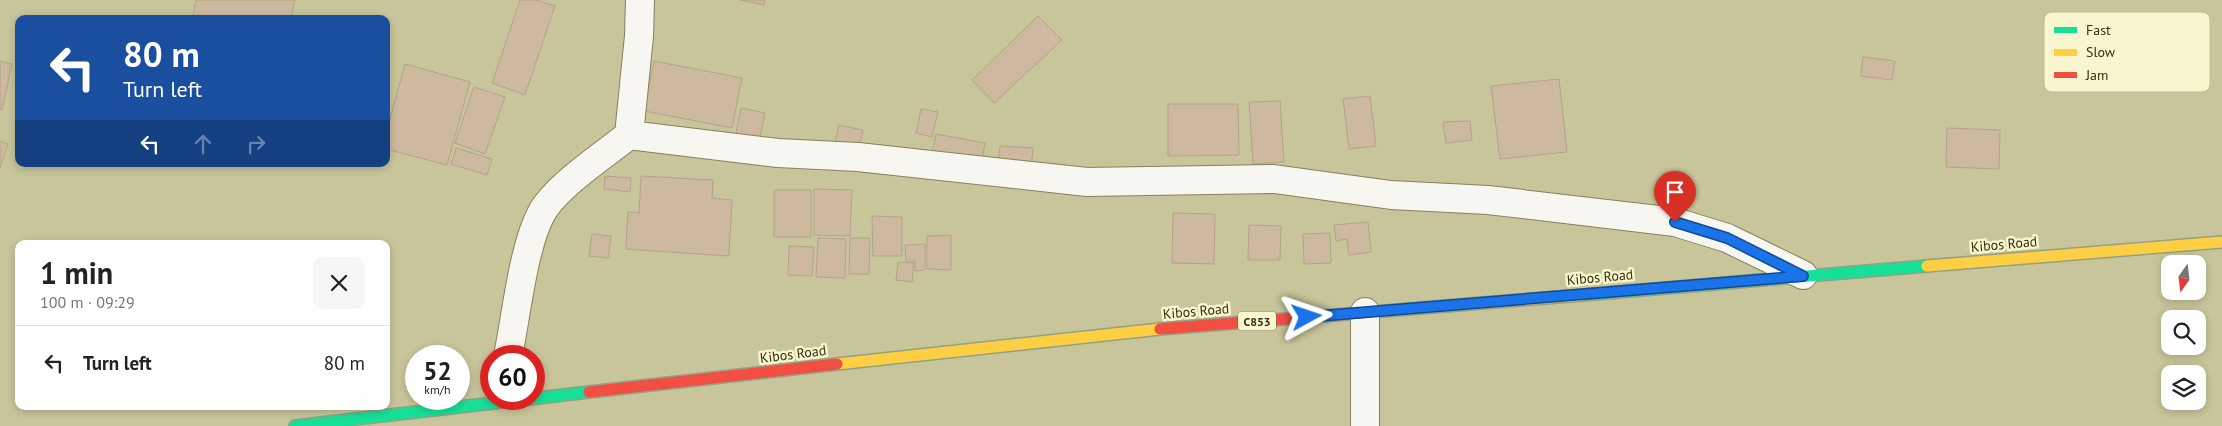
<!DOCTYPE html>
<meta charset="utf-8">
<style>
body{margin:0;font-family:"PT Sans",sans-serif;background:#f6f6f6;color:#222;height:100vh;display:flex;flex-direction:column;font-size:19px;white-space:nowrap}
*{box-sizing:border-box;margin:0}
p{font-size:16px;color:#767676}
.icon{flex:none;width:28px;height:28px;fill:none;stroke:currentColor;stroke-width:2;stroke-linecap:round;stroke-linejoin:round}
.map{position:relative;flex:1;overflow:hidden}
.details{position:absolute;left:15px;top:240px;width:375px;height:170px;display:flex;flex-direction:column;background:#fff;border-radius:10px;box-shadow:0 2px 8px #0003}
.details>*{flex:none}
.banner{position:absolute;left:15px;top:15px;width:375px;height:152px;border-radius:10px;box-shadow:0 2px 8px #0003;background:#1a4fa0;color:#fff;overflow:hidden}
.needle{width:32px;rotate:194deg}
.controls{position:absolute;left:2161px;top:255px;display:grid;gap:10px}
.controls a{display:grid;place-items:center;width:45px;height:45px;border-radius:10px;background:#fff;box-shadow:0 2px 8px #0003;font-size:25px}
.speed{position:absolute;left:405px;top:345px;display:flex;gap:10px;font-size:25px;font-weight:700;text-align:center}
.speed>*{display:grid;place-content:center;width:65px;height:65px;border-radius:50%;background:#fff;box-shadow:0 2px 8px #0003;line-height:1}
.speed small{font-size:12px;font-weight:400}
.speed .limit{border:8px solid #d22;background:#fff;color:#111}
.pin{position:absolute;display:grid;place-items:center;width:42px;height:42px;color:#fff;margin:-51px -21px;border-radius:50% 50% 50% 0;rotate:-45deg;box-shadow:0 0 5px #0007}
.pin .icon{rotate:45deg}
.me{position:absolute;width:55px;margin:-28px;rotate:85deg;stroke-linejoin:round;filter:drop-shadow(0 0 4px #0008)}
.turn{display:flex;align-items:center;gap:18px;height:105px;padding:0 25px;font-size:22px}
.turn .icon{width:65px;height:65px;stroke-width:2.5}
.turn b{display:block;font-size:35px;line-height:42px}
.lanes{display:flex;align-items:center;height:48px;padding:0 25px;background:#0003;justify-content:center;gap:25px;direction:ltr}
.lanes .off{opacity:.35}
.round{display:grid;place-items:center;flex:none;width:52px;height:52px;border-radius:10px;background:#f6f6f6}
.headline{display:flex;align-items:center;justify-content:space-between;height:85px;padding:0 25px}
h1{font-size:30px;font-weight:600;line-height:38px}
ul{padding:0;list-style:none}
li{display:flex;align-items:center;gap:15px;height:75px;padding:0 25px;border-top:1px solid #e0e0e0}
li div{flex:1}
li b{display:block;font-size:19px}
li em{font-style:normal}
.map>svg:first-child{display:block}
</style>
<div class="map">
<svg width="2222" height="426" viewBox="0 0 2222 426">
<rect width="100%" height="100%" fill="#c8c59b"/>
<path fill="#ccb99e" stroke="#b2a38a" d="M196,0H295L291,19H192Z
M520,0H536L555,6L525,95L492,83Z
M740,0H765L764,5Z
M1038,16L1062,40L994,103L972,80Z
M1863,57L1895,61L1892,80L1861,76Z
M0,61L12,64L2,110L0,109Z
M654,61L742,78L732,128L644,111Z
M405,64L470,82L447,165L386,149V133Z
M1559,79L1567,152L1500,159L1491,86Z
M474,87L505,97L485,154L455,143Z
M1370,96L1376,146L1349,149L1343,99Z
M1280,101L1284,162L1253,164L1249,102Z
M1168,104H1238L1239,155L1168,156Z
M741,108L765,113L759,143L735,138Z
M921,109L938,112L932,137L916,133Z
M1470,121L1472,140L1446,143L1443,122Z
M839,125L863,130L859,148L835,143Z
M1947,128L2000,130L1999,169L1946,167Z
M936,134L985,143L981,167L931,158Z
M0,141L8,144L0,168Z
M1000,146L1033,148L1031,169L998,167Z
M456,148L492,159L487,175L451,164Z
M605,176L631,178L630,192L604,189Z
M641,176L713,180L712,198L732,200L729,256L626,249L628,212L639,213Z
M814,189L852,190L850,236L814,235Z
M774,190H811V237H774Z
M1173,213L1215,214L1214,264L1172,263Z
M872,216L902,217V256H873Z
M1368,222L1371,252L1349,255L1347,239L1336,241L1334,225Z
M1249,225L1281,226L1280,260H1248Z
M1330,233L1331,263L1304,264L1303,234Z
M592,234L611,236L608,258L589,256Z
M951,235V270L927,269V236Z
M818,238L846,239L845,278L816,277Z
M850,238H870L869,274H849Z
M925,244V270L915,271V261H906L905,245Z
M789,246L814,247L812,276L788,275Z
M898,262L914,263L912,282L896,280Z"/>
<g fill="none" stroke-linecap="round" stroke-linejoin="round">
<defs>
<path id="street" d="M629,135L778,153L858,157L1087,182L1274,179L1391,195L1488,200L1675,222L1727,238L1803,275
M508,356C516,317 523,248 541,214C555,187 604,155 629,135L639,36L640,0
M1365,426V312"/>
<path id="fast" d="M1583,295L1927,266
M295,426L589,392"/>
<path id="slow" d="M1927,266L2222,242
M1372,312L1583,295
M837,364L1160,329"/>
<path id="jam" d="M1160,329L1372,312
M589,392L837,364"/>
</defs>
<use href="#street" stroke="#84825e" stroke-width="30"/>
<use href="#fast" stroke="#92a085" stroke-width="14"/>
<use href="#slow" stroke="#92a085" stroke-width="14"/>
<use href="#jam" stroke="#92a085" stroke-width="14"/>
<use href="#street" stroke="#f7f6f0" stroke-width="28"/>
<use href="#fast" stroke="#16e098" stroke-width="11"/>
<use href="#slow" stroke="#ffcf43" stroke-width="11"/>
<use href="#jam" stroke="#f24e42" stroke-width="11"/>
</g>
<g fill="none" stroke-linecap="round" stroke-linejoin="round">
<defs>
<path id="route" d="M1307,317L1803,276L1727,238L1675,222"/>
</defs>
<use href="#route" stroke="#114b97" stroke-width="12"/>
<use href="#route" stroke="#1a73e8" stroke-width="9"/>
</g>
<g text-anchor="middle" dominant-baseline="central" stroke-width="5" stroke-linejoin="round" paint-order="stroke">
<rect fill="#f8f5cf" stroke="#6f6c49" stroke-width="1" x="1238" y="311.5" width="38" height="19" rx="4"/>
<g font-size="12" font-weight="bold" fill="#343110">
<text x="1257" y="321">C853</text>
</g>
<g font-size="14" fill="#343110" stroke="#f8f5cf">
<text transform="translate(2004 244) rotate(-5)">Kibos Road</text>
<text transform="translate(1600 277) rotate(-5)">Kibos Road</text>
<text transform="translate(1196 311) rotate(-5)">Kibos Road</text>
<text transform="translate(793 354) rotate(-7)">Kibos Road</text>
</g>
</g>
<rect x="2044" y="12" width="166" height="80" rx="8" fill="#f8f5cf" stroke="#bdba96" stroke-width="1"/>
<rect x="2054" y="27" width="23" height="6" fill="#16e098"/>
<rect x="2054" y="49" width="23" height="7" fill="#ffcf43"/>
<rect x="2054" y="72" width="23" height="6" fill="#f24e42"/>
<g font-size="14" fill="#343110">
<text x="2086" y="35">Fast</text>
<text x="2086" y="57">Slow</text>
<text x="2086" y="80">Jam</text>
</g>
</svg>
<div class="controls">
<a><svg class="needle" viewBox="-14 -14 28 28"><path d="M0-13l5 13h-10z" fill="#e53935"/><path d="M0 13l5-13h-10z" fill="#767676"/></svg></a>
<a><svg class="icon" aria-label="search" viewBox="0 0 24 24"><circle cx="10" cy="10" r="6"/><path d="M15 15l6 6"/></svg></a>
<a><svg class="icon" aria-label="layers" viewBox="0 0 24 24"><path d="M12 4l9 5-9 5-9-5zM3 14l9 5 9-5"/></svg></a>
</div>
<div class="speed"><div>52<small>km/h</small></div><div class="limit">60</div></div>
<div class="pin" style="left:1675px;top:222px;background:#d93025"><svg class="icon" aria-label="arrive" viewBox="0 0 24 24"><path d="M6 21V4h12l-3 4 3 4H6"/></svg></div>
<svg class="me" style="left:1307px;top:317px" viewBox="-20 -20 40 40"><path d="M0-17L14 15 0 8-14 15z" fill="#1a73e8" stroke="#fff" stroke-width="4"/></svg>
<div class="banner">
<div class="turn"><svg class="icon" aria-label="left" viewBox="0 0 24 24"><path d="M17 20v-9H6M10 6l-5 5 5 5"/></svg><div><b>80 m</b>Turn left</div></div>
<div class="lanes"><svg class="icon" aria-label="left" viewBox="0 0 24 24"><path d="M17 20v-9H6M10 6l-5 5 5 5"/></svg><svg class="icon off" aria-label="ahead" viewBox="0 0 24 24"><path d="M12 20V5M6 11l6-6 6 6"/></svg><svg class="icon off" aria-label="right" viewBox="0 0 24 24"><path d="M7 20v-9h11M14 6l5 5-5 5"/></svg></div>
</div>
<section class="details">
<div class="headline"><div><h1>1 min</h1><p>100 m · 09:29</p></div><a class="round"><svg class="icon" aria-label="close" viewBox="0 0 24 24"><path d="M6 6l12 12M18 6L6 18"/></svg></a></div>
<ul>
<li><svg class="icon" aria-label="left" viewBox="0 0 24 24"><path d="M17 20v-9H6M10 6l-5 5 5 5"/></svg><div><b>Turn left</b></div><em>80 m</em></li>
</ul>
</section>
</div>
